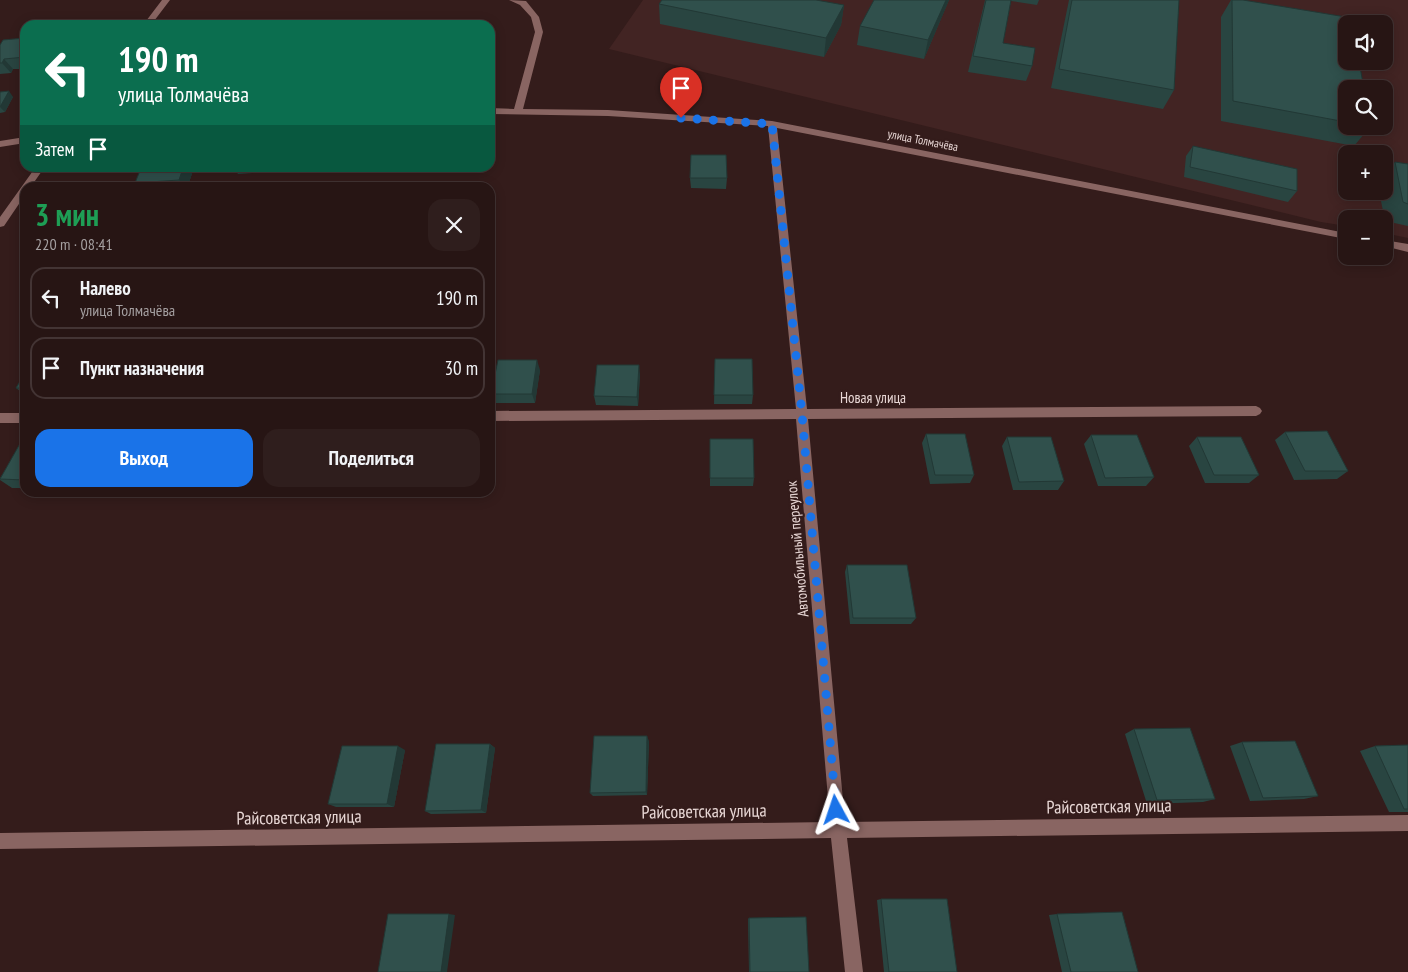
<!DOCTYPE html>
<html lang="ru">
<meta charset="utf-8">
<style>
body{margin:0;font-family:"PT Sans Narrow",sans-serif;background:#2f1e1d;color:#f1f3f6;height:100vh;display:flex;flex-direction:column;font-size:19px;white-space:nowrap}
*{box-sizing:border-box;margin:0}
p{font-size:16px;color:#a49fa0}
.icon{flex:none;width:28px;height:28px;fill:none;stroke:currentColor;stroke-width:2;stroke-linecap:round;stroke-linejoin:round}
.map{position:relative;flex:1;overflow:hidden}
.sheet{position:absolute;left:20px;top:182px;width:475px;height:315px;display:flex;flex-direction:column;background:#271514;border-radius:15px;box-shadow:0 2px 12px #0003,0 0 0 1px #433434}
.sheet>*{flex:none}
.guide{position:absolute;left:20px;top:20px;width:475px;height:152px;border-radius:15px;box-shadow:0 2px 12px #0003,0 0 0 1px #433434;background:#0b6e4f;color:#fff;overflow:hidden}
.fabs{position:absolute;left:1338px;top:15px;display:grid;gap:10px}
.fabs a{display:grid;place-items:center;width:55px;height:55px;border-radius:10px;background:#271514;box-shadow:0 2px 12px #0003,0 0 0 1px #433434;font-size:25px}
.pin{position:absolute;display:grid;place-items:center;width:42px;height:42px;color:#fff;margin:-51px -21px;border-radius:50% 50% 50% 0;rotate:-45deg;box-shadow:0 0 5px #0007}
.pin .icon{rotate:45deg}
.me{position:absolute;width:55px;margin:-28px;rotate:355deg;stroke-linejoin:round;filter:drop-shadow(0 0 4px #0008)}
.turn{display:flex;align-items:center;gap:18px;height:105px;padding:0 15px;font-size:22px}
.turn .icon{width:65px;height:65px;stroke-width:2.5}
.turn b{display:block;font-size:35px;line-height:42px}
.then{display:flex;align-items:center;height:48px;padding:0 15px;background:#0003;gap:10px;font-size:19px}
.round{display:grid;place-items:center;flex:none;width:52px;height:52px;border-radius:15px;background:#2f1e1d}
.head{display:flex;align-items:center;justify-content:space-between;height:85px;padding:0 15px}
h1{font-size:30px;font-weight:700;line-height:38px;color:#1e9e55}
.primary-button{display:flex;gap:10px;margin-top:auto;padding:10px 15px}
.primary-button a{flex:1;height:58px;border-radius:15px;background:#1a73e8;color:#fff;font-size:20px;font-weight:700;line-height:58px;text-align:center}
.primary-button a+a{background:#2f1e1d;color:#f1f3f6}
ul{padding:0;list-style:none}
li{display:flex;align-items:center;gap:15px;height:62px;margin:0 10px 8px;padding:0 5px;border:2px solid #433434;border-radius:15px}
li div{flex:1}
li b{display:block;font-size:19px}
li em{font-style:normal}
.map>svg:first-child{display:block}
</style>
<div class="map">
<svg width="1408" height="972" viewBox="0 0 1408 972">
<rect width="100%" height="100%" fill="#341c1b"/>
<path fill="#422423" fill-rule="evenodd" d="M643,0H1408V238L1384,233V219H1346V226L1321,222L609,49ZM1346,24H1384V61H1346ZM1346,89H1384V126H1346ZM1346,154H1384V191H1346Z"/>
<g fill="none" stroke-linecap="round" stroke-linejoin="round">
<path fill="#896562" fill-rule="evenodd" d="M162,0H170L151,25H143Z
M509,0L526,1L539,17L543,32L523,109L608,110L772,121L1346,233V239L777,128L807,409L1256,406L1260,408L1262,411L1260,414L1256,416L808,419L845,822L1408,815V831L847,838L863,972H845L831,838L0,849V833L830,822L796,419L490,421V411L796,409L768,126L608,116L490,114V108L514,109L535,32L531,17L520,5Z
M25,137V143L0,147V141Z
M35,168H44L30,188H25V195L4,226L0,227V217Z
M1384,240L1408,244V252L1384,246Z
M0,413H25V423H0Z"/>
</g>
<path fill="#294541" d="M949,0L924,59L857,45L860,26Z
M985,0H1039L1037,5L1011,1L1003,43L1032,66L1026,81L968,72Z
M1069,0H1179L1174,90L1163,109L1051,88Z
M1231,0H1243L1346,89V126L1370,127L1354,146L1221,121V17Z
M659,4L844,5L841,25L824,57L660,24Z
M25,38V69H13L11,73L0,74V45Z
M0,92L13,97L5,112L0,113Z
M1193,146L1297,191L1288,202L1184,177L1186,156Z
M1395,162L1408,164V226L1385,221L1379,191H1384V174Z
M194,168L187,188H138L135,183Z
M234,168H279L278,171L238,174Z
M690,178H727L726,189L691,188Z
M715,359L753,395L752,404H714Z
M540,370L535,403H495L491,394Z
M25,373V395L16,388Z
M640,374L638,406L596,405L594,396Z
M1285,432L1348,471L1337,479L1294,480L1275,440Z
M926,434L974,475L970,483L930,484L922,443Z
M1091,435L1154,477L1146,486H1098L1084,444Z
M1007,437L1064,481L1058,490H1013L1002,446Z
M1197,437L1259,475L1249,483H1205L1189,446Z
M710,439L754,478L753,486H710Z
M25,440V488H12L0,480V478Z
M847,565L916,618L911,624H850L845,572Z
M1134,729L1215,799L1203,802L1147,804L1125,734Z
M649,741L647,795L593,796L590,793Z
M1242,742L1318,796L1304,799L1250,801L1230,746Z
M490,744L495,748L486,813L431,814L425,811Z
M1408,745V812H1389L1360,751L1375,746Z
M405,750L394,807H336L328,804Z
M881,899L957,972H884L877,900Z
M1057,914L1138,972H1062L1049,915Z
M749,918L809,972H749L748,919Z"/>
<path fill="#223835" d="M946,0H949L924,59L928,40Z
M844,5L841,25L824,57L826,38Z
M4,59L13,69L11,73L2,63Z
M9,91L13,97L5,112L0,107Z
M183,168H194L187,188H184L179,180Z
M537,360L540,370L535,403L532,394Z
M639,365L640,374L638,406L637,397Z
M647,736L649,741L647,795L646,792Z
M490,744L495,748L486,813L481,810Z
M398,746L405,750L394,807L387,804Z
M449,914L455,915L447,972H441Z"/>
<path fill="#30504c" stroke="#223835" d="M662,0H816L844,5L826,38L659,4Z
M874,0H946L928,40L860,26Z
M986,0H1011L1003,43L1035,48L1032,66L973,56Z
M1072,0H1179L1174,90L1059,69Z
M1232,0H1243L1352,18L1353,24H1346V61H1359L1364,89H1346V122L1233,101Z
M25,38V57L4,59L2,63H0V45L3,40Z
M9,91L0,107V92Z
M1193,146L1297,169V191L1190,167Z
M691,155H726L727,178H690Z
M1395,162L1408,164V204L1403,202Z
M141,168H183L179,180L135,183Z
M715,359H752L753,395H714Z
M498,360H537L532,394H491Z
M597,365H639L637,397L594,396Z
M25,373V388H16Z
M1327,431L1348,471H1305L1285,432Z
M926,434H965L974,475H935Z
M1091,435H1137L1154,477L1105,478Z
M1007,437H1051L1064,481L1019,482Z
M1197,437H1241L1259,475H1214Z
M710,439H753L754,478H710Z
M22,440H25V480L0,479Z
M847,565H907L916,618H853Z
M1190,728L1215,799L1157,800L1134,729Z
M594,736H647L646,792L590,793Z
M1295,741L1318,796L1263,798L1242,742Z
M436,744H490L481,810L425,811Z
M1408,745V809H1404L1375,746Z
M342,746H398L387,804H328Z
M881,899H947L957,972H889Z
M1122,912L1138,972H1071L1057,914Z
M388,914H449L441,972H378Z
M806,917L809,972H750L749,918Z"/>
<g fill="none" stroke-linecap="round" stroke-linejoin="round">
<path stroke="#1a73e8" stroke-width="9" stroke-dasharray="0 16.2" d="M681,118L772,124L802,414L836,810"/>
</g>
<g text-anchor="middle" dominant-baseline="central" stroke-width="4.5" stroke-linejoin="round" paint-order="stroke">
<g font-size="12" fill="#e8d7d5" stroke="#341c1b">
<text transform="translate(923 140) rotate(11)">улица Толмачёва</text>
</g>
<g font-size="15" fill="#e8d7d5" stroke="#341c1b">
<text x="873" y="397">Новая улица</text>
<text transform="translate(797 549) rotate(-95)">Автомобильный переулок</text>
</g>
<g font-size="18" fill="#e8d7d5" stroke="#341c1b">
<text transform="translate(1109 806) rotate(-1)">Райсоветская улица</text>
<text transform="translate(704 811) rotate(-1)">Райсоветская улица</text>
<text transform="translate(299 817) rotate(-1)">Райсоветская улица</text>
</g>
</g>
</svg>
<div class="fabs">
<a><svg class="icon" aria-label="sound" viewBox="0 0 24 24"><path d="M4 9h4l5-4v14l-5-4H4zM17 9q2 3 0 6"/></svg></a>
<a><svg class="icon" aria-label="search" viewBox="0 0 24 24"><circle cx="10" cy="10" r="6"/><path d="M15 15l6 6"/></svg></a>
<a>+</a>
<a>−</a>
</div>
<div class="pin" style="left:681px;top:118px;background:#d93025"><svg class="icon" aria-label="arrive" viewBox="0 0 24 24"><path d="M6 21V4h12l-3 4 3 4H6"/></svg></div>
<svg class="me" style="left:836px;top:810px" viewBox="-20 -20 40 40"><path d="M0-17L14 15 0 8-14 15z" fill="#1a73e8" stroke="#fff" stroke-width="4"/></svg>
<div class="guide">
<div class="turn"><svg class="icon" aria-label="left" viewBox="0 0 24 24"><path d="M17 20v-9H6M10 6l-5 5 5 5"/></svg><div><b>190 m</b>улица Толмачёва</div></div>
<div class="then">Затем<svg class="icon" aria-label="arrive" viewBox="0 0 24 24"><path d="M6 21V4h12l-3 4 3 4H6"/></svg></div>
</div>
<section class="sheet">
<div class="head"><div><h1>3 мин</h1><p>220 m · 08:41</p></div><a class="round"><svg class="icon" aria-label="close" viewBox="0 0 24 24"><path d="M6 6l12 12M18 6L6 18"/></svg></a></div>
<ul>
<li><svg class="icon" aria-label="left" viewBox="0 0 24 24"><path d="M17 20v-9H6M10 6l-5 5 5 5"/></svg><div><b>Налево</b><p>улица Толмачёва</p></div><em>190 m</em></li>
<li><svg class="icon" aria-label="arrive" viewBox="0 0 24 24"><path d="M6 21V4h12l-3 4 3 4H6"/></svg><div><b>Пункт назначения</b></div><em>30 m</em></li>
</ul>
<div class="primary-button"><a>Выход</a><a>Поделиться</a></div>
</section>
</div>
